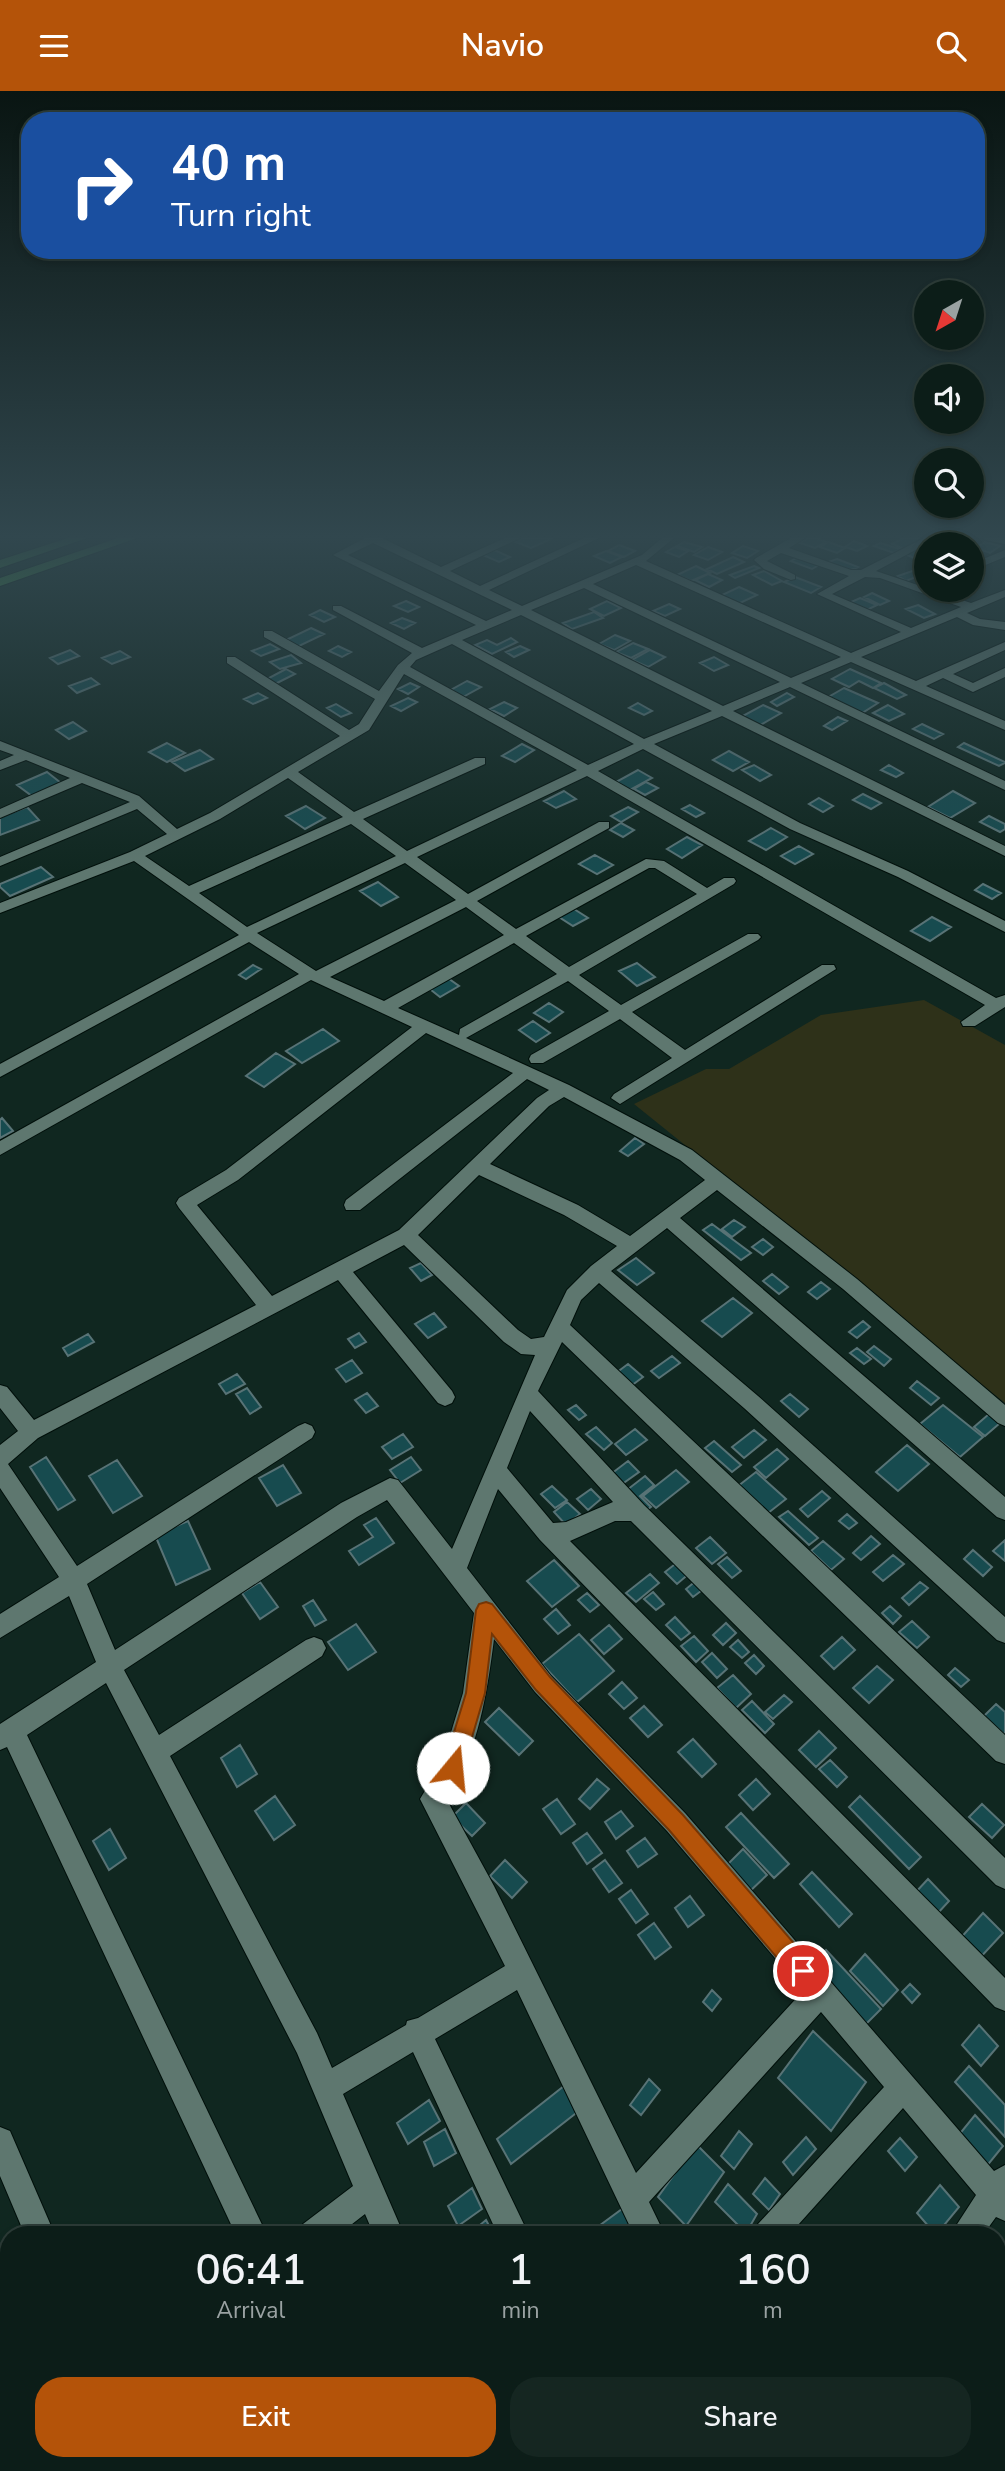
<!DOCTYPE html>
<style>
body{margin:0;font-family:"Nunito Sans",sans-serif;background:#152621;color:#f1f3f6;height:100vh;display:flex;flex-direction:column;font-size:26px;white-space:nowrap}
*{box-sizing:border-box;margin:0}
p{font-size:23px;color:#9aa2a2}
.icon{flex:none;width:38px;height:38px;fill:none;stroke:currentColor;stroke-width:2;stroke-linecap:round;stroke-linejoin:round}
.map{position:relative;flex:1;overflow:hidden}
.details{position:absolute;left:0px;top:2135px;width:1006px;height:245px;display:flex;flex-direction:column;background:#0c1d18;border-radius:28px 28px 0 0;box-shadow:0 4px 10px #0003,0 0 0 2px #2c3b37}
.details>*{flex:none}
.guide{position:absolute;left:21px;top:21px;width:964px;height:147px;border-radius:28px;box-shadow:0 4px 10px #0003,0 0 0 2px #2c3b37;background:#1a4fa0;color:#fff;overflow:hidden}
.needle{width:46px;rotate:219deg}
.fabs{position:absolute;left:914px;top:189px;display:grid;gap:14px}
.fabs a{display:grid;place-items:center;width:70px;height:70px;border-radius:50%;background:#0c1d18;box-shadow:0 4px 10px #0003,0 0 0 2px #2c3b37;font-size:35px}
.pin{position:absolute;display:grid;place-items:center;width:60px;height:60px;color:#fff;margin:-30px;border:4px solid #fff;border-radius:50%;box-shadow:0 2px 7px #0007}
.me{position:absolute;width:77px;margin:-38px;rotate:17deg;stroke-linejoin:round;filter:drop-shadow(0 0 5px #0008)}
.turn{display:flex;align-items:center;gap:24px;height:147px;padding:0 35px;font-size:32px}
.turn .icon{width:91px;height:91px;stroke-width:2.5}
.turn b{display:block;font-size:49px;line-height:60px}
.eta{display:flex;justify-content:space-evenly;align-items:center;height:119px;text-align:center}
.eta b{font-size:42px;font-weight:600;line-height:49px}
.action{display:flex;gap:14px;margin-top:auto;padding:14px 35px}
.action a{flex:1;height:80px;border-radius:28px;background:#b45309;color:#fff;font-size:28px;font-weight:600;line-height:80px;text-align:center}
.action a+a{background:#152621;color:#f1f3f6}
header{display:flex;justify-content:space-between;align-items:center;height:91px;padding:0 35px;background:#b45309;color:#fff;font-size:32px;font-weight:600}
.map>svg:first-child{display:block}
</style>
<header><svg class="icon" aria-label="menu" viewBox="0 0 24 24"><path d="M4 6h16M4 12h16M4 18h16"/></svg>Navio<svg class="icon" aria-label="search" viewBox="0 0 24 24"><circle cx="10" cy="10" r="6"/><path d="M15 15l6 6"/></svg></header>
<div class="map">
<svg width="1005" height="2380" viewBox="0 0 1005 2380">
<rect width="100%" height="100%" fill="#102720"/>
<path fill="#2e3119" d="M924,909L1005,954V1312L634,1013L706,978H729L821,924Z"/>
<path fill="#174b4f" stroke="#587376" stroke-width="2" d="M523,447H549L551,448L531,457L516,451Z
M808,447H816L826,451L815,457L800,452Z
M904,447H927L904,458L892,453Z
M854,450L867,455L857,460L845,456Z
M684,451L702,456L694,461L677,455Z
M828,451L845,457L837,462L820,456Z
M985,451L1000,455L990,462L976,457Z
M880,452L900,458L894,462L874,455Z
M619,454L635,460L624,466L608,460Z
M743,455L758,460L747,467L732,462Z
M926,455V470L923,471L905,463Z
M675,456L688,460L679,466L666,461Z
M708,456L722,461L708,469L694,464Z
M494,459L510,466L499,471L483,464Z
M606,460L622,466L610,472L594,465Z
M733,466L744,471L717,483L707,478Z
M798,466L819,474L812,478L791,470Z
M837,468L858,476L849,480L828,471Z
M696,475L710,482L691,490L677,484Z
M754,475L759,477L735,487L730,484Z
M915,479L924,483L906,490L898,485Z
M764,480L782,490L772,494L753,484Z
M708,483L722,489L709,496L695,489Z
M795,486L821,496L811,502L784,491Z
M739,496L757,504L738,513L720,505Z
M872,502L889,510L880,514L864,506Z
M860,507L877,514L867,519L849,512Z
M406,510L419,516L408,521L394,515Z
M607,510L621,517L604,525L590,518Z
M669,513L680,518L665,525L653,520Z
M918,514L935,523L924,527L906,518Z
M320,519L335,526L324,531L310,524Z
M594,521L603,527L572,538L563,532Z
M402,527L415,532L404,538L391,532Z
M311,537L324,543L297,556L284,550Z
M615,544L630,550L614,559L599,553Z
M511,547L517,551L492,563L475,554L487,549L497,554Z
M633,552L648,558L631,567L616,561Z
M270,553L279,558L261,565L252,560Z
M338,555L351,561L342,566L329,560Z
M520,555L529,559L514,566L506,561Z
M70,559L79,565L58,573L50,567Z
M650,559L665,566L648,576L632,569Z
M120,560L130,566L112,573L102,567Z
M291,564L301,572L280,578L270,571Z
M714,566L728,574L714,580L700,572Z
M286,578L295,583L275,593L267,588Z
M850,578L881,592L873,597L859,590L849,596L832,588Z
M91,587L99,593L77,602L69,595Z
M467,590L481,596L463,606L449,600Z
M410,592L419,596L408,603L398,598Z
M884,592L906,604L897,608L874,597Z
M844,597L878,612L859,624L825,608Z
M258,602L267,607L253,613L244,608Z
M787,602L794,606L777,615L771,611Z
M408,607L417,611L401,620L391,615Z
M504,611L517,617L504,625L490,618Z
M638,612L652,620L644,624L629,617Z
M336,613L351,622L341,626L327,617Z
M763,614L781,622L757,636L739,627Z
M888,614L904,623L889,630L873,622Z
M838,626L847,630L832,639L824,635Z
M73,631L86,640L69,648L56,639Z
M922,633L943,643L934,648L913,638Z
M167,652L185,662L167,671L149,661Z
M964,652L1005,671V672L999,675L958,656Z
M522,653L534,659L515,671L502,665Z
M200,659L213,668L185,680L172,671Z
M729,660L749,671L733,680L713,669Z
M754,674L771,684L760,690L742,679Z
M889,674L903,682L896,686L881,679Z
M638,679L652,687L630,699L616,691Z
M47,681L61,692L32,705L17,694Z
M646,691L658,697L645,704L634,698Z
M564,700L576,708L556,717L544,710Z
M953,700L975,712L950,727L928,716Z
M863,703L881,712L871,718L853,709Z
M819,707L833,715L823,721L809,713Z
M690,714L704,722L696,726L682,718Z
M306,715L325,727L305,738L286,725Z
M27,716L39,729L0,744V726Z
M628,716L638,721L621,731L611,725Z
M989,725L1005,733V738L1000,741L980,731Z
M621,732L634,739L623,746L610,739Z
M771,737L787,746L766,759L749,750Z
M687,746L702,754L682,767L667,758Z
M799,755L813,763L795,773L781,765Z
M595,764L613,774L597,783L579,773Z
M41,776L53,786L10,805L0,796V793Z
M378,791L398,806L381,815L360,800Z
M983,793L1001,802L992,808L975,799Z
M574,818L588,827L573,835L559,826Z
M932,826L951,836L930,850L911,840Z
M637,872L655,886L637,895L619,880Z
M253,874L261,878L246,888L239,884Z
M445,885L459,895L440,906L426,895Z
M549,912L563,921L549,931L534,922Z
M533,930L550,942L536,951L519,939Z
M323,938L339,950L302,972L286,960Z
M276,962L295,973L264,996L246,985Z
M2,1027L13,1040L0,1047V1029Z
M635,1047L644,1053L628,1065L620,1060Z
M734,1129L745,1136L732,1146L722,1138Z
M712,1133L751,1162L741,1169L703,1139Z
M763,1148L773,1156L763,1164L752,1156Z
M636,1167L654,1182L637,1194L618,1179Z
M421,1172L432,1184L421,1190L410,1177Z
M772,1183L788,1196L779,1203L763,1190Z
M821,1191L830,1198L817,1208L808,1201Z
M733,1207L752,1222L722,1246L702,1230Z
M434,1222L446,1236L428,1247L415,1233Z
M863,1230L870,1236L857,1247L849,1241Z
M359,1242L366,1251L355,1257L348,1248Z
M88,1243L94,1251L68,1265L63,1257Z
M874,1255L891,1268L884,1275L867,1261Z
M857,1257L871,1268L864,1273L850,1262Z
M672,1265L680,1272L659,1287L651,1280Z
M352,1269L362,1282L346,1291L336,1278Z
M628,1273L643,1286L627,1298L612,1285Z
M237,1283L245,1293L226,1303L219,1293Z
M917,1290L939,1307L931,1314L910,1297Z
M247,1297L261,1316L250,1323L236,1303Z
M367,1302L378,1315L366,1322L355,1309Z
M790,1303L808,1318L799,1326L781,1310Z
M576,1314L586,1324L579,1329L568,1319Z
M943,1314L983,1346L960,1366L920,1333Z
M989,1323L1000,1332L985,1345L974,1336Z
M596,1336L612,1352L604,1359L586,1343Z
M635,1338L647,1349L626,1364L615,1353Z
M754,1339L766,1349L744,1367L732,1356Z
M403,1343L413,1356L392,1368L382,1356Z
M714,1350L741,1374L732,1381L705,1357Z
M907,1354L929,1373L898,1400L876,1381Z
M777,1358L788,1368L766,1387L754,1376Z
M46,1366L75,1409L58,1419L30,1376Z
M411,1366L421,1379L400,1392L390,1379Z
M117,1369L142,1405L113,1422L89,1385Z
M628,1370L639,1381L618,1396L607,1386Z
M283,1374L301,1402L277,1415L259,1387Z
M676,1379L689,1391L656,1417L643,1405Z
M756,1381L786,1408L763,1426L733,1399Z
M645,1385L654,1394L640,1405L651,1416L643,1422L623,1402Z
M552,1395L567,1409L555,1417L541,1403Z
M591,1398L601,1408L588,1419L577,1408Z
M822,1400L830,1407L808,1426L800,1418Z
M567,1411L580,1423L566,1434L554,1421Z
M788,1420L818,1447L809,1454L779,1426Z
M847,1423L857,1432L849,1438L839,1430Z
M376,1427L394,1452L359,1474L349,1460L373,1446L364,1434Z
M188,1430L210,1478L176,1494L155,1444Z
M871,1445L880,1453L861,1469L853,1462Z
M710,1446L726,1462L712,1473L696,1457Z
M1005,1449V1470L993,1460Z
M823,1450L844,1468L831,1479L811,1460Z
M973,1459L992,1476L983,1485L964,1468Z
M893,1464L904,1473L883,1490L873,1481Z
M727,1466L741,1480L732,1487L718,1473Z
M554,1469L579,1495L552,1516L527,1490Z
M679,1470L691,1481L677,1493L665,1481Z
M650,1483L659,1492L636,1511L626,1502Z
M697,1489L705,1497L693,1506L686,1498Z
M260,1491L278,1516L260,1528L242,1502Z
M920,1491L928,1497L909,1514L902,1507Z
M653,1501L664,1513L656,1519L644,1508Z
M587,1502L599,1514L590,1521L578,1509Z
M313,1509L326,1529L315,1535L303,1515Z
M890,1515L901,1525L893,1533L882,1522Z
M556,1518L570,1534L558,1543L544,1528Z
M675,1526L690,1542L681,1549L666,1534Z
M912,1530L929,1546L917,1557L899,1541Z
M726,1532L736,1542L723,1554L713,1544Z
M356,1533L376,1561L348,1579L328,1551Z
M609,1534L622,1548L604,1563L591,1549Z
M579,1543L614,1580L577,1611L542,1573Z
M694,1545L708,1560L696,1571L681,1555Z
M842,1546L855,1559L834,1578L821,1565Z
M738,1549L749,1561L742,1567L730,1556Z
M712,1562L727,1578L717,1587L702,1571Z
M754,1564L764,1575L756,1583L745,1572Z
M877,1575L893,1589L869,1612L853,1597Z
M955,1577L969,1589L961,1596L948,1584Z
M733,1584L751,1603L736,1617L717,1597Z
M622,1591L637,1607L624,1618L609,1603Z
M784,1604L792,1611L773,1628L765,1621Z
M752,1610L774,1633L765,1642L742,1619Z
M996,1613L1005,1621V1644L984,1625Z
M644,1615L662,1634L648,1646L630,1627Z
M499,1617L533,1650L519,1664L485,1631Z
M819,1640L836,1657L816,1676L799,1659Z
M693,1648L716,1673L702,1686L678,1661Z
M240,1654L257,1683L237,1696L221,1667Z
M830,1669L847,1686L837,1696L819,1678Z
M597,1688L609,1698L590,1718L579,1708Z
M756,1688L770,1703L753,1719L739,1704Z
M275,1705L295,1734L274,1749L255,1720Z
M860,1705L921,1766L909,1778L849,1716Z
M557,1708L575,1733L561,1743L543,1718Z
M466,1712L485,1732L472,1745L452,1726Z
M982,1713L1004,1734L992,1747L969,1726Z
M621,1720L633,1735L616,1748L605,1731Z
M741,1722L789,1773L774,1787L726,1736Z
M110,1738L126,1767L109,1779L93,1750Z
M587,1742L602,1762L587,1773L573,1752Z
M645,1747L657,1763L638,1776L627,1760Z
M743,1758L767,1784L748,1802L725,1776Z
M505,1769L527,1791L512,1807L490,1785Z
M605,1769L622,1792L609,1801L593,1778Z
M812,1781L852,1823L839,1836L800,1793Z
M928,1788L949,1810L937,1823L915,1802Z
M631,1799L648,1823L636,1832L619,1808Z
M690,1805L704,1824L688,1836L675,1817Z
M983,1822L1003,1842L977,1870L958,1850Z
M654,1832L671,1856L655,1868L638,1844Z
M826,1859L881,1918L865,1934L811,1875Z
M865,1863L898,1899L883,1915L850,1880Z
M910,1893L920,1903L912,1912L902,1901Z
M712,1899L721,1908L712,1920L703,1911Z
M979,1934L998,1955L981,1975L962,1954Z
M813,1940L866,1991L831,2040L778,1987Z
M969,1975L1005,2014V2046L955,1991Z
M649,1988L660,1999L641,2024L630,2014Z
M564,1995L580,2019L511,2073L497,2048Z
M429,2009L440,2030L408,2053L397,2032Z
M975,2024L1003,2055L986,2076L958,2045Z
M445,2038L456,2062L434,2075L424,2051Z
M739,2040L752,2053L734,2078L721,2065Z
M806,2046L816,2058L793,2084L783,2071Z
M900,2047L917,2066L905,2080L888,2060Z
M696,2053L724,2081L686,2135L658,2106Z
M765,2087L780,2103L769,2119L753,2103Z
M728,2093L757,2123L746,2142L715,2111Z
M940,2094L959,2116L936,2144L917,2122Z
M472,2097L482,2118L458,2135L448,2115Z
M622,2118L634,2138L627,2144L588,2143Z
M486,2129L494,2144H468Z
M709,2371H736L740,2380H702L701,2378Z"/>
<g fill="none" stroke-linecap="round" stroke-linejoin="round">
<defs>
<path id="minor" d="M365,447H382L441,476L505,447H520L450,480L480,495L584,447H599L489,499L522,515L642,464L662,447H674L646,470L851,562L901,541L817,503L849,485L781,462L767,470L795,484V488L791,489L764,478L754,469L756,467L791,447H805L789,457L851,479H861L924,447H938L876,480L971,512L1005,499V506L967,522L980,528L1005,531V539L973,534L957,526L861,566L916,590L1005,551V559L953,583L973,592L1005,577V586L973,601L943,587L926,595L1005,630V639L851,571L801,592L1005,690V699L790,596L733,620L1005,755V765L722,625L654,653L800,732L908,780L1005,830V841L898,786L790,738L643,658L598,680L996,907L1005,904V916L975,935H963L961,931L985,914L587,685L417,766L468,803L599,731H609V737L477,810L516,838L646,768L664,770L707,797L724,787H734L736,790L734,793L579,884L621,914L748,843H758L761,846L758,849L632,921L685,959L822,874H834L836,878L620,1013L611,1007L614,1003L672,967L620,928L543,972H531L529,968L531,964L609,920L568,890L466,947L569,994L692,1059L857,1188L1005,1314V1335L998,1332L843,1198L717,1099L680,1127L1005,1406V1429L997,1426L667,1137L611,1180L758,1305L1005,1526V1552L997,1549L744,1317L599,1192L581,1209L570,1234L1005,1644V1673L996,1670L562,1251L538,1300L644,1414L1005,1767V1798L996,1794L631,1430H615L570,1450L1005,1887V1920L995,1916L540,1449L498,1398L467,1477L551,1585L685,1722L994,2080L1005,2074V2130L996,2126L983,2144H950L976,2104L903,2017L789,2144H754L758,2133L884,1996L821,1921L649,2111L665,2144H634L517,1899L435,1948L529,2144H498L413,1961L343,2003L404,2144H374L365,2123L338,2144H299L303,2133L353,2095L297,1962L106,1592L27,1644L267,2144H236L7,1656L0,1659V1633L96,1571L69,1505L0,1547V1523L59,1486L0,1397V1354L18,1340L0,1317V1294L7,1296L34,1329L256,1214L179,1117L176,1112L179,1107L226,1079L412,936L311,889L0,1064V1050L299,883L249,851L0,986V973L239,844L134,770L0,822V812L130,761L167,743L137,718L0,775V766L130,711L82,692L0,727V718L70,687L26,669L0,679V670L14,664L0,659V650L139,705L177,738L210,722L340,645L227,572V566H235L349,639L359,633L375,608L264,546V540H272L379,600L398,574L412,562L333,519V515H341L422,557L476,534L333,464ZM373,452L512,519L486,530L348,464ZM636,474L841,566L791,587L593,493ZM865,486L880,487L961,516L911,537L832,503ZM584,497L780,591L723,615L531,519ZM521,524L712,620L644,648L462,549ZM452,553L634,653L588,674L410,576L416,569ZM404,583L577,679L407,760L363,728L485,673V667H475L354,721L298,681L369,639ZM288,687L343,726L189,795L145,765L220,728ZM351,733L396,765L247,836L199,802ZM405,772L456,809L316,880L257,842ZM649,777H655L697,803L569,876L526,845ZM466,816L504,844L384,910L330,886ZM514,852L557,883L460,938L459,944L398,917ZM426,942L513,982L346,1109L344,1114L346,1119H360L527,988L549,999L537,1007L399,1139L272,1205L197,1114L238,1089ZM564,1006L680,1069L705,1089L630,1145L578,1114L490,1073L549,1015ZM479,1084L564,1124L617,1155L591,1175L567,1199L544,1246L531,1248L518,1239L418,1144ZM404,1154L504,1251L521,1263L535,1264L452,1458L398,1389L390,1387L341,1412L115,1559L87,1493L312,1347L315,1341L312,1335L305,1332L298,1335L77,1475L8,1373L38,1347L338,1189L438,1312L445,1315L452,1312L455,1306L452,1300L353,1181ZM530,1320L613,1411L566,1431L553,1432L507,1377ZM387,1409L474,1522L463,1602L442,1671L420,1708L505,1875L418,1927L407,1930L406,1934L332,1977L317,1942L170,1665L322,1565L326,1557L322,1549L314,1546L306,1549L159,1644L124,1579L357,1426ZM494,1548L535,1601L667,1740L803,1900L636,2082L494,1795L447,1709C478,1661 487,1603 494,1548Z
M984,447H1005V453L985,449Z
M1005,459V466L971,480V473Z
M0,2036L10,2040L55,2144H25L0,2085Z
M9,2230V2264L0,2268V2233Z
M93,2371H150L153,2380H90Z
M301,2371H341L338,2380H298Z
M471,2371H504L507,2380H474Z
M607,2371H640L643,2380H610Z
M751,2371H821L818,2380H754Z"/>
<path id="highway" d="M68,447H87L0,477V469Z
M118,447H137L0,495V487Z"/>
</defs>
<use href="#minor" stroke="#000f0a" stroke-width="2"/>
<use href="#highway" stroke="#000f0a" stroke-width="2"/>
<use href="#minor" fill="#5e776f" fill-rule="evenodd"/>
<use href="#highway" fill="#469c49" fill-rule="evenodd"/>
</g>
<linearGradient id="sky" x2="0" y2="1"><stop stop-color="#091512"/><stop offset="0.57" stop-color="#31474e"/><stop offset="1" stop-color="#31474e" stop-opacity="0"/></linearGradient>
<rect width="1005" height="781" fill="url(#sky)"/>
<path fill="#b45309" stroke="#753606" stroke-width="2" d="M486,1511L492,1513L550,1586L683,1724L811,1872L814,1880L811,1888L803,1891L795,1888L669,1739L536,1599L492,1543L485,1602L463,1677L460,1684L453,1687L446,1684L443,1677L466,1602L476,1519L479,1513Z"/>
</svg>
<div class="fabs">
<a><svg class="needle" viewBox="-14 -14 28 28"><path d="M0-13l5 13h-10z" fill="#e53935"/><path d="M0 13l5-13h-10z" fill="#9aa2a2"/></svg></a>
<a><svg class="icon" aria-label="sound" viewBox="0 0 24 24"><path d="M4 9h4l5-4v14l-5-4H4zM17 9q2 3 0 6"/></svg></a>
<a><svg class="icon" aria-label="search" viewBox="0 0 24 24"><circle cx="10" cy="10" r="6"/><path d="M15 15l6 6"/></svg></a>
<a><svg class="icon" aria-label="layers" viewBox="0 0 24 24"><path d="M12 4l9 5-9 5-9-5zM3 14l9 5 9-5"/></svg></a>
</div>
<div class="pin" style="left:803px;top:1880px;background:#d93025"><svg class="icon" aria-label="arrive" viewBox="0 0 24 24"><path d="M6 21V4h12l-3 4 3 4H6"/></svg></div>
<svg class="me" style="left:453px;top:1677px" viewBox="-20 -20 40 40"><circle r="19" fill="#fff"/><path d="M0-13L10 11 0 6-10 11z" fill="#b45309"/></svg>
<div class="guide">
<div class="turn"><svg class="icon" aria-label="right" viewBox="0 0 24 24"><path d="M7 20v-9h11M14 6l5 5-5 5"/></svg><div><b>40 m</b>Turn right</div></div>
</div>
<section class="details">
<div class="eta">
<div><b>06:41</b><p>Arrival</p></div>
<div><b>1</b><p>min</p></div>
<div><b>160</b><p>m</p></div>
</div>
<div class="action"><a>Exit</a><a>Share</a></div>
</section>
</div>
